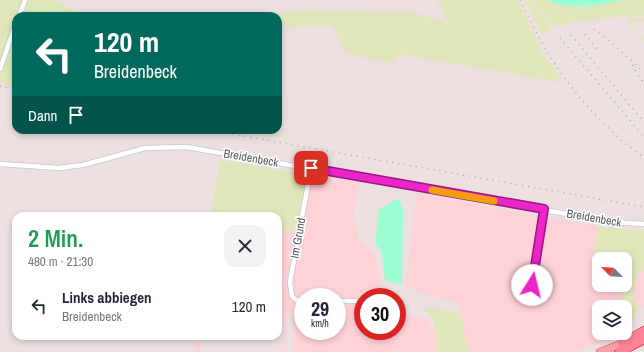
<!DOCTYPE html>
<html lang="de">
<meta charset="utf-8">
<style>
body{margin:0;font-family:"Archivo Narrow",sans-serif;background:#f2f2f3;color:#1f2937;height:100vh;display:flex;flex-direction:column;font-size:15px;white-space:nowrap}
*{box-sizing:border-box;margin:0}
p{font-size:13px;color:#747a83}
.icon{flex:none;width:22px;height:22px;fill:none;stroke:currentColor;stroke-width:2;stroke-linecap:round;stroke-linejoin:round}
.map{position:relative;flex:1;overflow:hidden}
.drawer{position:absolute;left:12px;top:212px;width:270px;height:128px;display:flex;flex-direction:column;background:#fff;border-radius:12px;box-shadow:0 2px 6px #0003}
.drawer>*{flex:none}
.top-card{position:absolute;left:12px;top:12px;width:270px;height:122px;border-radius:12px;box-shadow:0 2px 6px #0003;background:#00695c;color:#fff;overflow:hidden}
.needle{width:26px;rotate:294deg}
.controls{position:absolute;left:592px;top:252px;display:grid;gap:8px}
.controls a{display:grid;place-items:center;width:40px;height:40px;border-radius:8px;background:#fff;box-shadow:0 2px 6px #0003;font-size:20px}
.speed{position:absolute;left:294px;top:288px;display:flex;gap:8px;font-size:20px;font-weight:700;text-align:center}
.speed>*{display:grid;place-content:center;width:52px;height:52px;border-radius:50%;background:#fff;box-shadow:0 2px 6px #0003;line-height:1}
.speed small{font-size:10px;font-weight:400}
.speed .limit{border:6px solid #d22;background:#fff;color:#111}
.pin{position:absolute;display:grid;place-items:center;width:34px;height:34px;color:#fff;margin:-17px;border-radius:8px;box-shadow:0 2px 6px #0006}
.me{position:absolute;width:44px;margin:-22px;rotate:9deg;stroke-linejoin:round;filter:drop-shadow(0 0 3px #0008)}
.turn{display:flex;align-items:center;gap:14px;height:84px;padding:0 16px;font-size:18px}
.turn .icon{width:52px;height:52px;stroke-width:2.5}
.turn b{display:block;font-size:28px;line-height:34px}
.then{display:flex;align-items:center;height:38px;padding:0 16px;background:#0003;gap:8px;font-size:15px}
.round{display:grid;place-items:center;flex:none;width:42px;height:42px;border-radius:12px;background:#f2f2f3}
.headline{display:flex;align-items:center;justify-content:space-between;height:68px;padding:0 16px}
h1{font-size:24px;font-weight:600;line-height:30px;color:#1e9e55}
ul{padding:0;list-style:none}
li{display:flex;align-items:center;gap:12px;height:52px;padding:0 16px}
li div{flex:1}
li b{display:block;font-size:15px}
li em{font-style:normal}
.map>svg:first-child{display:block}
</style>
<div class="map">
<svg width="644" height="352" viewBox="0 0 644 352">
<rect width="100%" height="100%" fill="#ecdfe0"/>
<path fill="#ffd2d7" fill-rule="evenodd" d="M307,174L359,182L353,214L359,239L374,255L381,288L389,297H363V331H397V307L404,315L428,319L430,329L437,330L436,352H294L292,312H285V352H273L284,351L283,310H278V307H281L278,229L296,232ZM303,297H337V331H303Z
M416,193L598,227L592,270L599,272V285H622L620,307H599V333H611L604,341L573,352H469L458,302L433,297L406,287Z
M644,270V307L639,308L633,296L639,273Z
M195,336H199L200,352H195Z"/>
<path fill="#e0e5ba" d="M0,0H55L83,16H16V87L4,84L0,80Z
M443,0H517L541,47L539,49L564,83L399,54L394,63L346,54L332,26L278,27V16H235L307,11L415,13L449,24L437,2Z
M524,0H529L552,29L542,35Z
M531,0H546L556,4L583,8L623,0H644V15C621,16 598,18 575,22C569,23 561,28 554,25C545,21 538,8 531,0Z
M626,18H644V21L631,22L644,39V42Z
M240,130H262L305,141Z
M220,160L271,169L307,174L296,232L278,229V216H211Z
M598,227L644,231V270L638,273L633,296L639,308L625,331V307H620L622,285H625V259H599V272L592,270Z
M423,307L461,313L469,352H436C437,331 438,323 423,307Z"/>
<path fill="#9cffd3" d="M546,0H623C594,6 575,11 546,0Z
M398,198L403,209L402,285L385,281L382,252L375,243L379,210Z"/>
<g fill="none" stroke-linecap="round" stroke-linejoin="round">
<defs>
<path id="street" d="M19,16L25,0
M0,69L16,23
M0,164L59,168L83,165L145,148L187,147L612,222L644,224
M537,295L532,285L544,209
M372,297L374,296
M303,301L296,300L292,296L290,282L311,168
M337,301H363"/>
<path id="primary" d="M600,352L623,343"/>
<path id="highway" d="M623,343L644,331
M619,352L644,339"/>
</defs>
<use href="#street" stroke="#c1c9c7" stroke-width="6"/>
<use href="#primary" stroke="#f5506b" stroke-width="8"/>
<use href="#highway" stroke="#eb002e" stroke-width="10"/>
<use href="#street" stroke="#fff" stroke-width="4.5"/>
<use href="#primary" stroke="#ffa1a5" stroke-width="7"/>
<use href="#highway" stroke="#ff8394" stroke-width="9"/>
<path stroke="#abadac" stroke-width="1.5" stroke-dasharray="1 5" stroke-linecap="butt" d="M520,0C524,10 530,20 535,30C561,80 598,124 644,158
M594,29L610,41L644,72
M585,34L600,52
M571,35L644,122
M560,38L644,137
M632,65L644,84
M0,86L16,90
M209,130L644,207"/>
</g>
<g fill="none" stroke-linecap="round" stroke-linejoin="round">
<defs>
<path id="route" d="M311,168L544,209L532,285"/>
</defs>
<use href="#route" stroke="#9a1781" stroke-width="10"/>
<use href="#route" stroke="#ed24c6" stroke-width="7"/>
<path stroke="#f59e0b" stroke-width="7" d="M432,190L494,201"/>
</g>
<g text-anchor="middle" dominant-baseline="central" stroke-width="3" stroke-linejoin="round" paint-order="stroke">
<g font-size="12" fill="#58615e" stroke="#fff">
<text transform="translate(251 158) rotate(10)">Breidenbeck</text>
<text transform="translate(594 218) rotate(10)">Breidenbeck</text>
<text transform="translate(298 238) rotate(-80)">Im Grund</text>
</g>
</g>
</svg>
<div class="controls">
<a><svg class="needle" viewBox="-14 -14 28 28"><path d="M0-13l5 13h-10z" fill="#e53935"/><path d="M0 13l5-13h-10z" fill="#747a83"/></svg></a>
<a><svg class="icon" aria-label="layers" viewBox="0 0 24 24"><path d="M12 4l9 5-9 5-9-5zM3 14l9 5 9-5"/></svg></a>
</div>
<div class="speed"><div>29<small>km/h</small></div><div class="limit">30</div></div>
<div class="pin" style="left:311px;top:168px;background:#d93025"><svg class="icon" aria-label="arrive" viewBox="0 0 24 24"><path d="M6 21V4h12l-3 4 3 4H6"/></svg></div>
<svg class="me" style="left:532px;top:285px" viewBox="-20 -20 40 40"><circle r="19" fill="#fff"/><path d="M0-13L10 11 0 6-10 11z" fill="#ed24c6"/></svg>
<div class="top-card">
<div class="turn"><svg class="icon" aria-label="left" viewBox="0 0 24 24"><path d="M17 20v-9H6M10 6l-5 5 5 5"/></svg><div><b>120 m</b>Breidenbeck</div></div>
<div class="then">Dann<svg class="icon" aria-label="arrive" viewBox="0 0 24 24"><path d="M6 21V4h12l-3 4 3 4H6"/></svg></div>
</div>
<section class="drawer">
<div class="headline"><div><h1>2 Min.</h1><p>480 m · 21:30</p></div><a class="round"><svg class="icon" aria-label="close" viewBox="0 0 24 24"><path d="M6 6l12 12M18 6L6 18"/></svg></a></div>
<ul>
<li><svg class="icon" aria-label="left" viewBox="0 0 24 24"><path d="M17 20v-9H6M10 6l-5 5 5 5"/></svg><div><b>Links abbiegen</b><p>Breidenbeck</p></div><em>120 m</em></li>
</ul>
</section>
</div>
